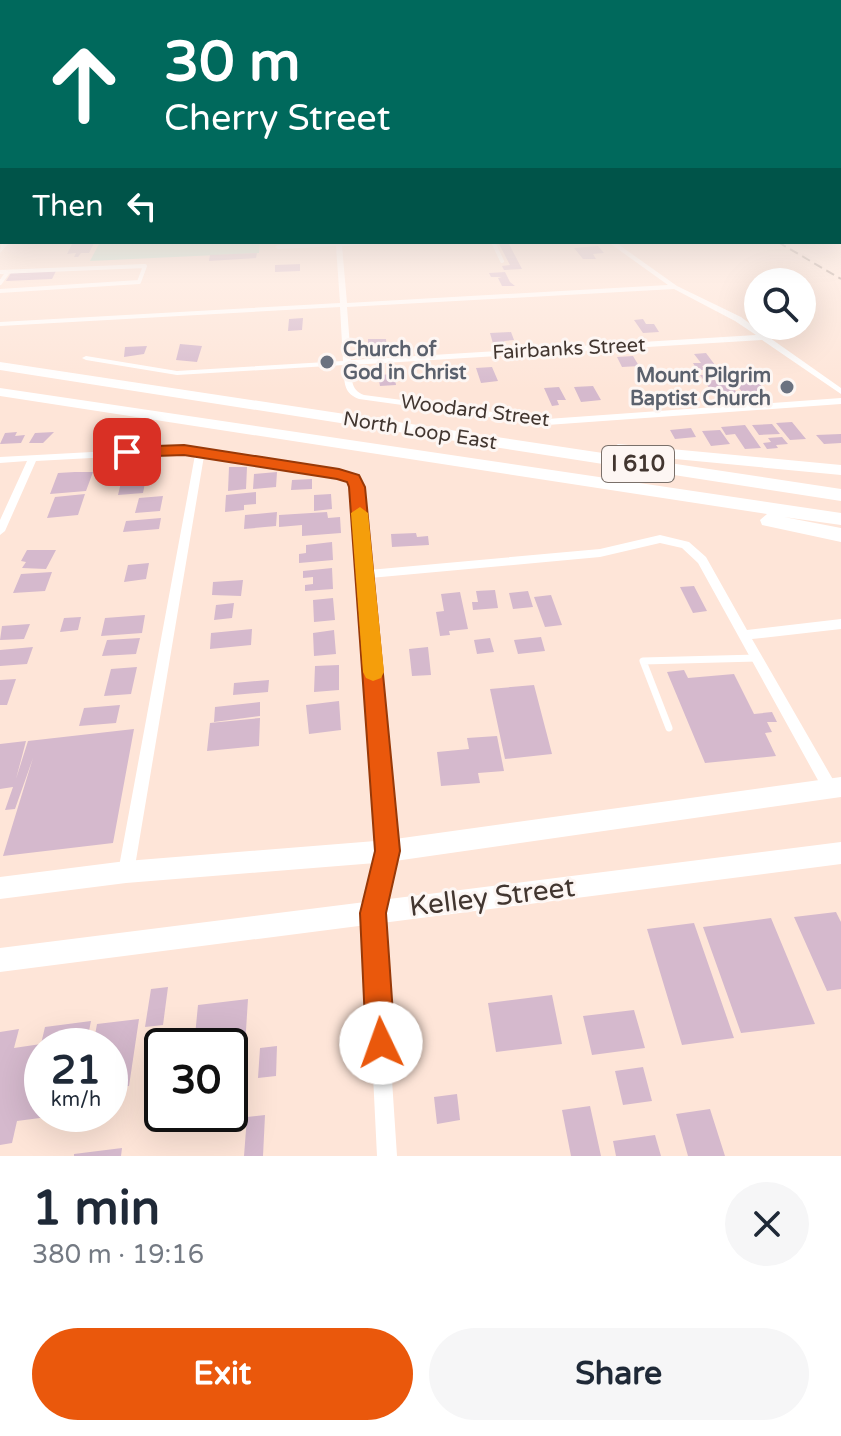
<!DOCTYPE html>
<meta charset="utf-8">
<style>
body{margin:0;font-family:"Varela Round",sans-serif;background:#f6f6f7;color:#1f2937;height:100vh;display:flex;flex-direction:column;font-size:30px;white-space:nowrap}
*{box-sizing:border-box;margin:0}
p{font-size:26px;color:#747a83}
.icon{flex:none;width:44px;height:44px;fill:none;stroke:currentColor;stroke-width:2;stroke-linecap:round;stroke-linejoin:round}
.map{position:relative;height:1156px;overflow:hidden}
.drawer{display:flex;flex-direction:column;background:#fff;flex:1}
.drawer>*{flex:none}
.top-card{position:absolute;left:0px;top:0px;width:842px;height:244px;box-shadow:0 8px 32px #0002;background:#00695c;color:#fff;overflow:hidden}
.controls{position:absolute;left:744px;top:268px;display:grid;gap:16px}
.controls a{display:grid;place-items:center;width:72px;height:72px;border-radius:50%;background:#fff;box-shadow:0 8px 32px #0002;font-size:40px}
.speed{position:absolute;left:24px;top:1028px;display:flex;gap:16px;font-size:40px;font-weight:700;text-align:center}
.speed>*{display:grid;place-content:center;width:104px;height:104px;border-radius:50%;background:#fff;box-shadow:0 8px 32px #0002;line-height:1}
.speed small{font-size:20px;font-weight:400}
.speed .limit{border:4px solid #111;border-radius:12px;background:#fff;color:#111}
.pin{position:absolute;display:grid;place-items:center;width:68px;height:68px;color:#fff;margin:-34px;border-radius:16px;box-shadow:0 4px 12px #0006}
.me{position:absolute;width:88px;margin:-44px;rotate:357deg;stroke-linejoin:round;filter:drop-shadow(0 0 6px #0008)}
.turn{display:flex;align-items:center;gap:28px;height:168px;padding:0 32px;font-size:36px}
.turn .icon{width:104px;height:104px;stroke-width:2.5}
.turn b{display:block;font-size:56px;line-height:68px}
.then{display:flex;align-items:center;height:76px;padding:0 32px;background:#0003;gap:16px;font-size:30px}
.round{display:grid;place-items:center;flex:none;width:84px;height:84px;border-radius:42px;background:#f6f6f7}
.head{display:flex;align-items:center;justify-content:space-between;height:136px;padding:0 32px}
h1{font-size:48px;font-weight:800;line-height:60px}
.button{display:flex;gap:16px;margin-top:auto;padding:16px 32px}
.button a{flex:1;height:92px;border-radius:48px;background:#ea580c;color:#fff;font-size:32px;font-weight:800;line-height:92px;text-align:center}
.button a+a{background:#f6f6f7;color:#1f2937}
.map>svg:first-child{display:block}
</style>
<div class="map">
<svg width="841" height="1156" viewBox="0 0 841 1156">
<rect width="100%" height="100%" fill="#fee5d8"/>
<path fill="#b6e5cf" d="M100,242H260L259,253L90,261Z"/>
<path fill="#d5b9cd" d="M82,242L94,243L89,253H81L78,257H74L76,253L67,254L72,244Z
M498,242H508L522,269L504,270L502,266L510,265Z
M598,246L604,253L593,254L596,259H583L574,248Z
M257,253L256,258L209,261L210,255Z
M300,264V271L275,272V265Z
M56,271L52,279L6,281L11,273Z
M505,272L510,282L515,286H502L498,278L502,277H491L489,273Z
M303,318L302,330L288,331L289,319Z
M643,319L646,324H654L659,332L643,333L634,320Z
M511,332L514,340L504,341L505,346L494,347L490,333Z
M368,339H386L387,349H368Z
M180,344L202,346L197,362L176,360Z
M147,346L144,354L124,357L125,347Z
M706,353L715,365L702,366L705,370H697L693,363H701L694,354Z
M633,356L639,366L622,367L617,357Z
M492,367L498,381L481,383L476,368Z
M394,374L396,385L380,386L378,375Z
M700,375H711L719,385L730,384L738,394H725L720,388L710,389Z
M758,382L766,391L743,393L735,383Z
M593,386L601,400L581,402L574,387Z
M559,387L566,400H557L559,405L552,406L544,388Z
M792,422L806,439L790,440L776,423Z
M772,424L780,434L759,435L752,425Z
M745,425L761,448L745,449L735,434L726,435L721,427Z
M691,428L696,437L675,439L670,430Z
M720,430L730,444L711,446L702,431Z
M17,432L15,436L25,435L21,443L0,444L5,433Z
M54,432L43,443H29L35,433Z
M841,434V443L824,444L816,435Z
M782,437L788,444L776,445L778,448L767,449L763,443L771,442L768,438Z
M229,467H247L246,489L228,491Z
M148,468L143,493L118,495L124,470Z
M75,472H93L86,491L50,494L58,473Z
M277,472L276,487L253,489L254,474Z
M312,479V489L291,490L292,480Z
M256,492V504L244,505V510L225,512L226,495Z
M85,494L78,515L47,518L55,497Z
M331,494L332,509L314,511V495Z
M163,496L160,511L135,513L139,498Z
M277,512L276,526L244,529L245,515Z
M327,512L328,518L340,517L341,533L302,536V525L279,527V515Z
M161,518L159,529L123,532L126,521Z
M416,533L417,537L428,536L429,545L392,547L391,534Z
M332,542L333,560L299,563V554L306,553V545Z
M27,550H56L46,569L22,568L26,562L21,561Z
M149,563L146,579L124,582L128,565Z
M332,568L333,589L305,591V585L313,584V577L303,578V571Z
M52,572L45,591L13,593L21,574Z
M243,580L241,596L212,595L213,582Z
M694,586L707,611L693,613L680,587Z
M495,590L498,608L473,610L472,602H478L476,591Z
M528,591L533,607L513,609L509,593Z
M460,592L468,629L449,631L450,635L440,636L436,612L444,611L441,594Z
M551,595L562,625L545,627L534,597Z
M333,598L335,620L314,622L313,600Z
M234,603L232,618L214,620L216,605Z
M145,615L142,633L101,636L105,618Z
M81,617L78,630L60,632L64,618Z
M30,624L24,639L0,640L2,626Z
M252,629L251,645L210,649L211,633Z
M334,630L336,654L314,656L313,633Z
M541,637L545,651L518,654L514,640Z
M140,638L136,654L102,656L107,640Z
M490,638L494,652L477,654L474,640Z
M33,647L27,664L0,666V650Z
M428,647L431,675L412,676L409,649Z
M339,665V690L314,692L315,666Z
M137,667L131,694L104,696L111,669Z
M684,670L688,678L734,674L754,714L772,712L777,722H767L772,732L765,733L776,756L705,763L667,672Z
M16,679L7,705H0V680Z
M269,680L268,692L233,695L234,683Z
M534,685L552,754L505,759L490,689Z
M339,701L341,730L309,734L306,705Z
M260,702V716L214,722L215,707Z
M120,705L116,723L79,726L84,708Z
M260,718L259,746L207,751L210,723Z
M134,729L113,843L3,856L33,758L15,809L5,810L13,787L0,789V744L26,741L16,779L28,741Z
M497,736L504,771L478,773L480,783L441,786L437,752L469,749L467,738Z
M836,912L841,922V989L827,991L794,917Z
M771,918L815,1024L741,1033L703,927Z
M694,923L734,1038L682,1045L647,929Z
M168,987L163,1025L145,1027L151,989Z
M552,995L562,1044L496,1052L488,1003Z
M248,999L241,1109L230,1111V1046H194L198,1005Z
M634,1010L645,1048L592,1055L583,1016Z
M139,1019L129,1086L110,1088V1046H93L97,1024Z
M91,1021L86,1046H42V1114L55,1116L17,1121L12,1143L0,1145V1032L19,1029L14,1048L41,1044L45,1027Z
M277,1046L276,1076L258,1078L260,1048Z
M643,1067L652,1101L623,1105L615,1071Z
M457,1094L460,1120L437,1124L434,1097Z
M590,1106L601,1156H571L562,1110Z
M710,1109L725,1156H688L676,1114Z
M265,1115L263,1156H244L247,1117Z
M655,1135L661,1156H616L613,1141Z
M122,1148L121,1156H74V1154Z"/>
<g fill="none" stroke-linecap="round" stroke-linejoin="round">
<path stroke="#fff" stroke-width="4" d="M493,242L502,261
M0,272L145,266L139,282L0,291
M0,283L8,272"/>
<path stroke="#fff" stroke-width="7" d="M669,728L643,661L757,658"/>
<path fill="#fff" fill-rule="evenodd" d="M336,242H381L378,244L342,246L347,303L668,285L608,242H615L677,286L741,317L765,335H770V338L841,388V394L762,340L351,365C352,378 350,390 364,395L547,419L841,398V404L547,425L359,399C343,393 344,381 344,365L177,375L86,360L82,358L86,356L177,371L343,361L340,307L0,326V322L340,303L336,246L278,249L275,247L278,245ZM674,289L735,321L756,335L351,360L347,307Z
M184,447L356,477L362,487L369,570L600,549L660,535L689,542L706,557L747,630L841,619V629L752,639L835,783L837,788L835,793L830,795L825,793L698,563L682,548L660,543L600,557L370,578L396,851L381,913L397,1156H377L365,913L380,851L352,487L349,481L204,456L134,872L131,877L126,880L121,877L118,872L195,455L184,453L36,461L5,531L0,535V520L27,461L0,463V457Z"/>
<path fill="#fff" fill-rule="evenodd" d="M2,241L10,242L0,253Z
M841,777V797L388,862L126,883L0,899V877L126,861L388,840Z
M841,842V864L0,972V948Z"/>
<path fill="#fff" fill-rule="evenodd" d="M0,362L841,489V501L0,370Z
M0,388L841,513V525L784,517L841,528V542L762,525L760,520L767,514L0,396Z
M618,444L841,465V475L612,453L610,449Z"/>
<path stroke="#9e8b82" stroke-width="2" stroke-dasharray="9 5" stroke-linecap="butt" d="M778,242L841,279"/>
</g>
<linearGradient id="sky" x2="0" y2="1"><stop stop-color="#89b3e2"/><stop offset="0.58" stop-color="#fff3ed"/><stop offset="1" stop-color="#fff3ed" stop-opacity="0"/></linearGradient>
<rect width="841" height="390" fill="url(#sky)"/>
<path fill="#ea580c" stroke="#983908" stroke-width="2" d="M184,445L339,469L359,475L365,487L400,851L386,913L395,1043L391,1054L381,1058L370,1054L366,1043L360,913L375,851L349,487L347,482L337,479L184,455L127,457L119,452L127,447Z"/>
<path fill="#f59e0b" d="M360,507L368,513L384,672L381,678L373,681L366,678L363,672L351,513Z"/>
<g fill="#6b7280" stroke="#fdf6f3" stroke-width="3">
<circle cx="327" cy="362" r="8"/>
<circle cx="787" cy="387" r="8"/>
</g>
<g text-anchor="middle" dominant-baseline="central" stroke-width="6" stroke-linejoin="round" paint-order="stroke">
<g font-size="20" fill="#423630" stroke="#fdf6f3">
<text transform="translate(569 349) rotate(-3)">Fairbanks Street</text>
<text transform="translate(475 411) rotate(7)">Woodard Street</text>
<text transform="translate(420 431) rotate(9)">North Loop East</text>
</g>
<g font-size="20" font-weight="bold" fill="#5b616d" stroke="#fdf6f3" text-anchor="start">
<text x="343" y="350">Church of<tspan x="343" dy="23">God in Christ</tspan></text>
<text x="771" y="376" text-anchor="end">Mount Pilgrim<tspan x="771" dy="23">Baptist Church</tspan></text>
</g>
<rect fill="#fdf6f3" stroke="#7a706a" stroke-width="2" x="602" y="446" width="72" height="36" rx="6"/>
<g font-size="22" font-weight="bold" fill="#423630">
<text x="638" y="464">I 610</text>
</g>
<g font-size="28" fill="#423630" stroke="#fdf6f3">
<text transform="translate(492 897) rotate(-7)">Kelley Street</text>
</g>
</g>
</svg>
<div class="controls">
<a><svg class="icon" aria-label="search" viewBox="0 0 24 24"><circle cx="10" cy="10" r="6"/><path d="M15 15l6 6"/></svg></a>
</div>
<div class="speed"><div>21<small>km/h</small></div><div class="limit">30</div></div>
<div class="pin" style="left:127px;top:452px;background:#d93025"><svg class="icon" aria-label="arrive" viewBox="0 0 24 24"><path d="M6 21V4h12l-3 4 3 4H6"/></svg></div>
<svg class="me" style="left:381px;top:1043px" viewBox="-20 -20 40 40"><circle r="19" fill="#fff"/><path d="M0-13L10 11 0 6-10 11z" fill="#ea580c"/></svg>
<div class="top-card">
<div class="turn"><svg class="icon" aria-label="ahead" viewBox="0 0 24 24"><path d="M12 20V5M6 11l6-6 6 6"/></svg><div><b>30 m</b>Cherry Street</div></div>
<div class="then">Then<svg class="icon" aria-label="left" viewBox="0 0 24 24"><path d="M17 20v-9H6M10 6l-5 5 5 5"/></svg></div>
</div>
</div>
<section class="drawer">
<div class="head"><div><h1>1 min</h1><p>380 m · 19:16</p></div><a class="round"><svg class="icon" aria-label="close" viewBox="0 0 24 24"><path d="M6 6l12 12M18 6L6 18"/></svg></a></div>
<div class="button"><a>Exit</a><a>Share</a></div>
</section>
